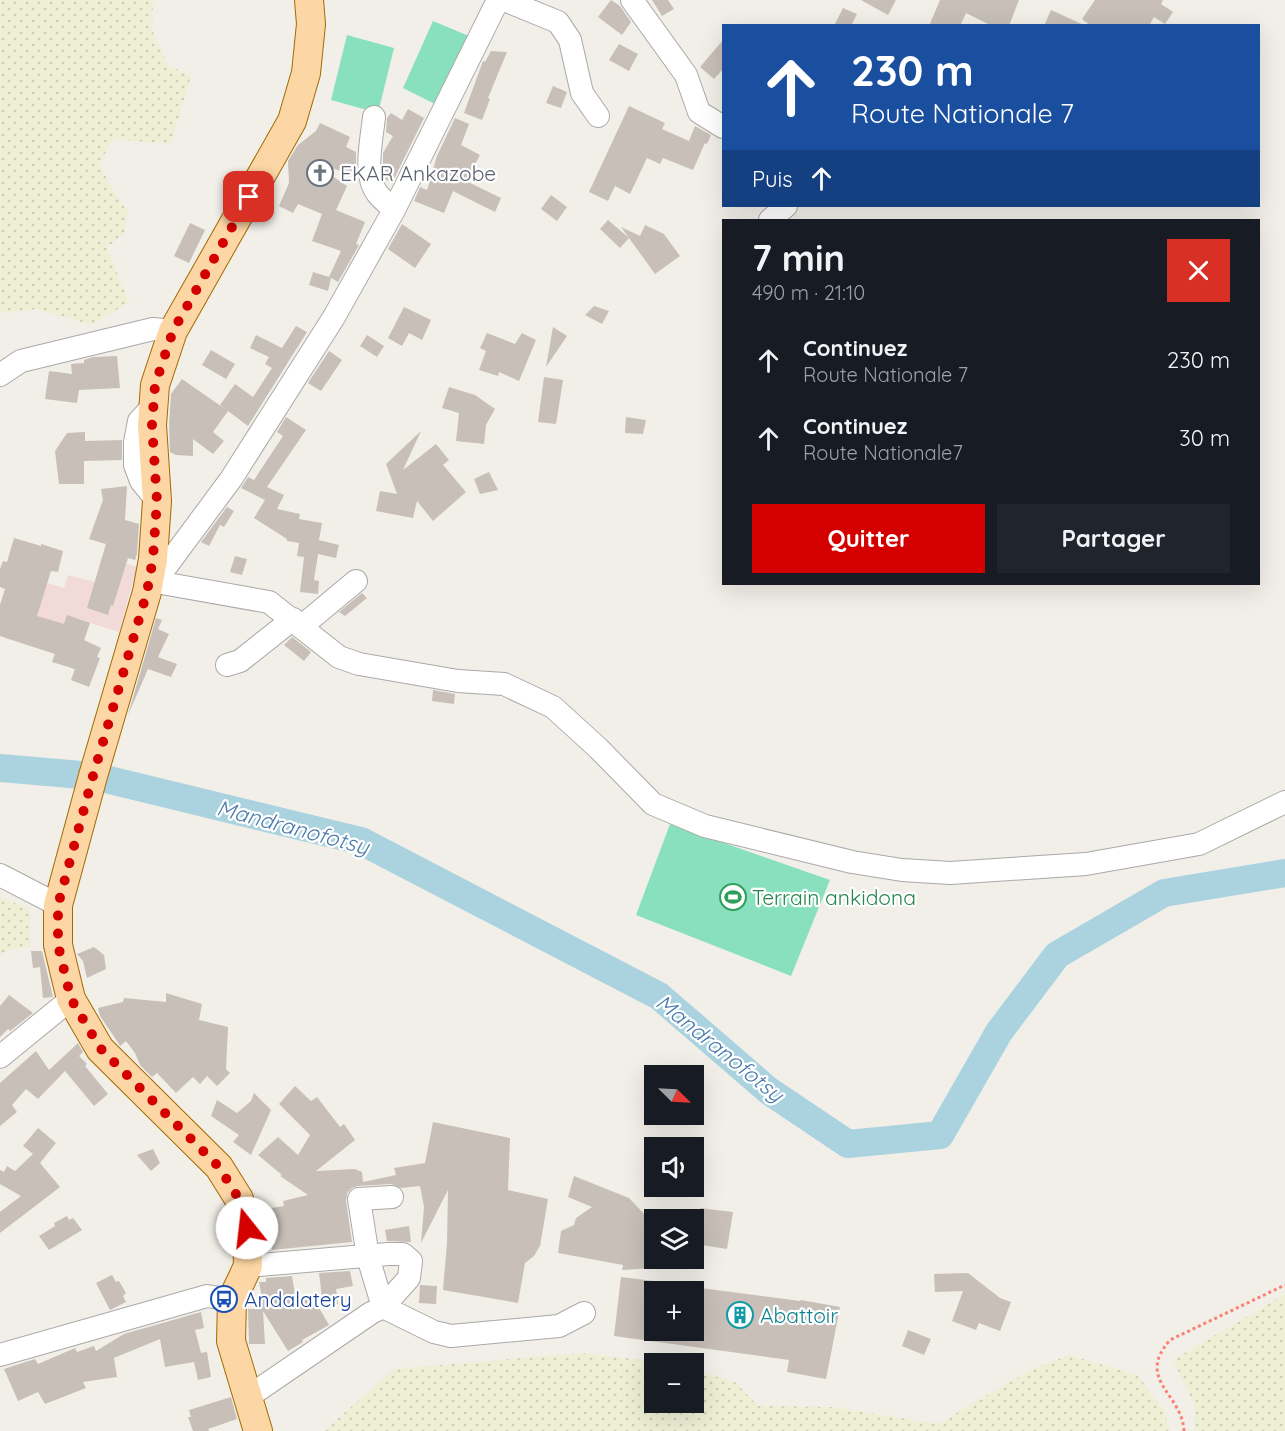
<!DOCTYPE html>
<html lang="fr">
<meta charset="utf-8">
<style>
body{margin:0;font-family:Quicksand,sans-serif;background:#20242c;color:#f1f3f6;height:100vh;display:flex;flex-direction:column;font-size:22px;white-space:nowrap}
*{box-sizing:border-box;margin:0}
p{font-size:20px;color:#9ea1a6}
.icon{flex:none;width:33px;height:33px;fill:none;stroke:currentColor;stroke-width:2;stroke-linecap:round;stroke-linejoin:round}
.map{position:relative;flex:1;overflow:hidden}
.panel{position:absolute;left:722px;top:219px;width:538px;height:366px;display:flex;flex-direction:column;background:#171b24;border-radius:0px;box-shadow:0 6px 24px #0002}
.panel>*{flex:none}
.top-card{position:absolute;left:722px;top:24px;width:538px;height:183px;border-radius:0px;box-shadow:0 6px 24px #0002;background:#1a4fa0;color:#fff;overflow:hidden}
.needle{width:39px;rotate:114deg}
.controls{position:absolute;left:644px;top:1065px;display:grid;gap:12px}
.controls a{display:grid;place-items:center;width:60px;height:60px;border-radius:0px;background:#171b24;box-shadow:0 6px 24px #0002;font-size:30px}
.pin{position:absolute;display:grid;place-items:center;width:51px;height:51px;color:#fff;margin:-26px;border-radius:12px;box-shadow:0 3px 9px #0006}
.me{position:absolute;width:66px;margin:-33px;rotate:344deg;stroke-linejoin:round;filter:drop-shadow(0 0 4px #0008)}
.turn{display:flex;align-items:center;gap:21px;height:126px;padding:0 30px;font-size:27px}
.turn .icon{width:78px;height:78px;stroke-width:2.5}
.turn b{display:block;font-size:42px;line-height:51px}
.then{display:flex;align-items:center;height:57px;padding:0 30px;background:#0003;gap:12px;font-size:22px}
.round{display:grid;place-items:center;flex:none;width:63px;height:63px;border-radius:0px;background:#20242c}
.head{display:flex;align-items:center;justify-content:space-between;height:102px;padding:0 30px}
h1{font-size:36px;font-weight:700;line-height:45px}
.primary-button{display:flex;gap:12px;margin-top:auto;padding:12px 30px}
.primary-button a{flex:1;height:69px;border-radius:0px;background:#d40000;color:#fff;font-size:24px;font-weight:700;line-height:69px;text-align:center}
.primary-button a+a{background:#20242c;color:#f1f3f6}
ul{padding:0;list-style:none}
li{display:flex;align-items:center;gap:18px;height:78px;padding:0 30px}
li div{flex:1}
li b{display:block;font-size:22px}
li em{font-style:normal}
.map>svg:first-child{display:block}
</style>
<div class="map">
<svg width="1285" height="1431" viewBox="0 0 1285 1431">
<defs>
<pattern id="farmland-dots" width="8" height="8" patternUnits="userSpaceOnUse" patternTransform="scale(1.5)"><rect width="8" height="8" fill="#eef0d5"/><path d="M2 2h.1M6 6h.1" fill="none" stroke="#ccceb7" stroke-width="1.8" stroke-linecap="round"/></pattern>
</defs>
<rect width="100%" height="100%" fill="#f2efe9"/>
<path fill="#f2dad9" d="M102,556L137,567L119,632L90,623L75,669L52,662L55,654L5,638L24,576L64,588L68,575L95,582Z"/>
<path fill="url(#farmland-dots)" d="M0,0H159L153,2L152,30L168,65L191,76L171,144L113,139L99,164L116,195L128,212L124,233L107,248L129,302L92,325L36,309L0,313Z
M0,896L30,910V947L7,950L0,956Z
M1285,1294V1431H1194L1195,1406L1173,1360Z
M581,1353L668,1363L654,1364V1402H693V1370L735,1382L758,1406L832,1407L938,1424L1030,1370L1069,1355L1137,1375L1165,1411L1169,1431H324L394,1369Z"/>
<path fill="#88e0be" d="M433,21L469,36L437,105L403,88Z
M347,35L394,48L378,113L331,100Z
M670,824L830,880L791,976L636,915Z"/>
<g fill="none" stroke-linecap="round" stroke-linejoin="round">
<path stroke="#aad3df" stroke-width="28" d="M0,768L93,776L361,841L659,996L769,1091L848,1144L940,1135L999,1032L1057,955L1164,893L1285,873"/>
</g>
<path fill="#c7bfb8" d="M611,0L620,6L631,22L622,35L598,17Z
M652,0H668L674,9L662,16Z
M861,0H896L888,15Z
M940,0H1019L1009,26H992L966,13L960,26H929Z
M1095,0H1163L1161,4L1173,12L1165,24L1154,17L1149,26H1091L1082,19Z
M843,8L857,14L851,26H834Z
M1051,10L1086,26H1044Z
M723,40V69L714,79L700,67Z
M619,44L638,54L629,71L609,60Z
M491,51L507,52L488,98L490,99L482,120L464,113L483,61L485,62Z
M553,86L567,92L561,108L546,103Z
M629,106L665,123L662,129L689,141L695,126L711,135L707,144L705,143L693,170L663,158L660,164L647,158L630,194L615,186L608,201L589,192Z
M408,109L424,118L392,183L385,179L383,166V153L393,136L386,132L387,118L391,113L402,120Z
M455,118L469,124L461,145L480,155L466,181L501,198L495,212L453,191L444,213L414,201L420,187L427,190L437,156Z
M320,123L350,137L346,147L356,152V167L352,176L328,166L325,171L347,186L336,210L365,222L356,244L359,245L338,282L331,278L328,291L309,285L313,272L329,277L341,251L312,241L322,214L298,204L293,213L279,206L289,183L288,161L298,145L316,131Z
M551,195L567,207L557,221L541,209Z
M608,220L629,238L620,248L600,229Z
M190,223L205,230L189,263L174,256Z
M402,224L431,244L415,268L388,249Z
M645,225L664,234L680,256L655,274L621,227L640,236Z
M594,306L609,311L602,324L585,315Z
M404,307L431,320L422,340L409,333L402,346L388,338Z
M296,326L307,332L248,426L220,405L235,384L253,397L272,368L265,364L269,357L250,348L256,335L282,348Z
M553,327L567,336L546,367Z
M487,333L515,344L522,333L536,340L519,381L499,372L498,376L479,370L486,351L480,348Z
M367,335L384,346L377,357L360,346Z
M211,350L235,364L226,379L202,365Z
M329,351L342,360L321,391L308,383Z
M117,356L120,388L79,390L77,403L45,399L49,371L72,374L71,364L84,363V360L93,357Z
M544,377L563,380L556,424L538,422Z
M182,379L228,411L213,432L224,441L213,454L193,439V456L176,455L170,452L169,425L171,394Z
M449,387L475,395L495,409L486,425L484,444L456,441L459,413L442,408Z
M286,417L306,430L267,487L284,495L277,509L300,514L299,519L322,523L319,540L339,545L336,558L318,554L314,580L319,581L318,594L300,592L304,557L297,556L299,543L287,541V539L254,518L265,500L241,488L248,477L254,480L283,436L277,432Z
M626,417L646,420L643,434L625,433Z
M421,431L403,470L436,444L449,460L443,465L466,492L433,521L417,501L413,518L376,511L380,491L397,494L386,464Z
M85,432V441L122,440V460L84,461V484H59L55,451L67,433Z
M489,472L498,490L480,494L474,479Z
M127,486L125,520L139,524L137,554L135,560L128,558L113,606L111,605L108,615L87,608L106,544L89,539L103,500L101,489Z
M227,507L234,511L224,527L220,525L209,546L201,542Z
M14,538L41,546V544L63,551L58,572L51,571L37,616L64,624L67,615L90,623L84,640L101,648L97,657L100,658L89,687L71,680L75,669L52,662L55,654L0,636V605L5,589L0,587V569L3,561L7,562Z
M235,556L247,559L242,575L230,572Z
M362,593L367,598L345,616L339,612Z
M156,618L162,620L158,629L169,634L158,657L177,664L171,677L148,669L128,715Z
M292,637L311,652L304,661L284,645Z
M433,690L455,694L454,704L432,701Z
M94,947L104,955L106,969L87,978L83,961L77,954Z
M31,951H42L53,997L43,998L40,967L33,968Z
M166,993L202,1004L199,1020L228,1027L226,1069L230,1073L217,1086L207,1076L200,1084L193,1077L176,1093L157,1073L152,1077L140,1065L135,1053L126,1041L120,1046L119,1044L100,1016L98,1008L123,1002L124,998L166,1002Z
M9,995L33,1013L10,1031L8,1029L0,1037V1006Z
M78,1043L83,1052L79,1056L87,1064L85,1066L108,1094L94,1106L65,1071L38,1099L26,1089L12,1105L17,1112L0,1126V1083L36,1051L49,1070Z
M295,1086L311,1101L317,1097L340,1127L344,1124L355,1140L316,1171L355,1169L362,1172L363,1182L396,1175L394,1168L425,1163L433,1122L510,1138L508,1190L548,1199L540,1246L534,1256L525,1263L518,1303L443,1290L447,1243L448,1190L421,1243L424,1207L420,1186L401,1188L391,1184L358,1186L352,1188L347,1193L346,1201L352,1242L272,1250L265,1209L284,1206L283,1201L308,1195L280,1176L282,1175L258,1155L278,1137L298,1155L310,1135L279,1104Z
M254,1093L271,1110L251,1155L233,1142L239,1135L211,1116L217,1100L237,1113L251,1101Z
M38,1128L56,1143L40,1163L60,1187L0,1233V1212L21,1196L0,1184V1170L4,1172L7,1166L15,1171L33,1154L23,1146Z
M153,1149L160,1163L151,1171L137,1155Z
M574,1176L629,1198L647,1217H654V1268L622,1270L623,1265L558,1253L561,1231L574,1225L576,1218L592,1207L568,1197Z
M700,1208L733,1212L727,1249L695,1244Z
M67,1216L69,1220L73,1218L82,1230L49,1250L39,1236L55,1226L54,1223Z
M409,1226L411,1242L387,1241L385,1230Z
M350,1271L353,1286L336,1289L338,1304L323,1306L319,1273Z
M968,1273L1000,1298L1011,1302L1000,1331L979,1323L976,1330L952,1321L963,1291L935,1292L934,1274Z
M112,1275L116,1282L119,1281L126,1293L123,1296L126,1302L110,1310L96,1283Z
M292,1276L296,1301L314,1299L329,1325L302,1340L303,1342L288,1351L263,1311L265,1344H249L248,1309H261L258,1303H263L259,1282H266V1278Z
M621,1277L654,1281V1330H693V1287L800,1301L801,1300L840,1307L826,1379L787,1372L789,1360L614,1336Z
M420,1285L437,1286L436,1304L419,1303Z
M201,1312L204,1328L195,1330L201,1353L207,1352L211,1377L198,1380L194,1362L165,1367L160,1339L114,1358L117,1377L83,1382L86,1388L45,1404L38,1392L18,1401L4,1369L35,1359L38,1364L75,1348L77,1352L94,1346L96,1351L124,1334Z
M908,1330L931,1339L924,1355L902,1346Z
M231,1397L237,1419L208,1429L209,1431H193L188,1417H191L189,1410Z"/>
<g fill="none" stroke-linecap="round" stroke-linejoin="round">
<defs>
<path id="minor" d="M504,0L558,22L570,40L582,93L598,116
M632,0L686,75L699,112L723,127
M374,117C372,138 363,175 377,193C381,199 389,204 394,210
M770,220L786,206
M0,375L21,361L153,329L173,331
M154,405L139,421L135,442V465L141,481L157,501
M156,582L269,602L339,657L359,664L458,681L504,684L553,707L598,748L653,804L705,826L852,862L902,870L950,873L1086,864L1199,844L1285,802
M148,591L231,479L334,317L394,210L498,0
M302,626L356,581
M227,665L240,661L293,619
M0,875L58,905
M0,1057L71,999
M392,1197L359,1199L368,1257L383,1307L434,1332L451,1336L559,1326L584,1313
M0,1355L207,1296L232,1300
M248,1397L371,1313L383,1307L409,1278L411,1261L403,1254H388L248,1266"/>
<path id="major" d="M258,1431L231,1341L232,1300L248,1266L247,1228L239,1199L219,1167L100,1049L71,999L58,945V905L93,776L147,592L153,559L157,501L152,425L155,385L173,331L292,121L306,73L311,24L309,0"/>
</defs>
<use href="#minor" stroke="#a9a9a9" stroke-width="24"/>
<use href="#major" stroke="#a06b00" stroke-width="30"/>
<path stroke="#fa8072" stroke-width="3" stroke-dasharray="3 3" stroke-linecap="butt" d="M1184,1431C1182,1393 1135,1380 1170,1340L1285,1285"/>
<use href="#minor" stroke="#fff" stroke-width="22"/>
<use href="#major" stroke="#fcd6a4" stroke-width="28"/>
</g>
<g fill="none" stroke-linecap="round" stroke-linejoin="round">
<path stroke="#d40000" stroke-width="10" stroke-dasharray="0 18" d="M247,1228L239,1199L219,1167L100,1048L71,999L58,945V905L93,776L147,592L153,558L157,501L152,425L155,385L173,331L249,197"/>
</g>
<defs>
<symbol id="church-ring" viewBox="-11 -11 22 22"><circle r="9.5" fill="#fff" stroke="#6b7280" stroke-width="1.5"/><path d="M-1.2-6h2.4v3.5h3.3v2.4h-3.3V6h-2.4V-.1h-3.3v-2.4h3.3Z" fill="#6b7280"/></symbol>
<symbol id="stadium-ring" viewBox="-11 -11 22 22"><circle r="9.5" fill="#fff" stroke="#2e9e5b" stroke-width="1.5"/><path d="M0-5a6.5 5 0 1 0 0 10a6.5 5 0 1 0 0-10ZM-3.5-1.8h7v3.6h-7Z" fill="#2e9e5b"/></symbol>
<symbol id="bus-ring" viewBox="-11 -11 22 22"><circle r="9.5" fill="#fff" stroke="#1a4fb4" stroke-width="1.5"/><path d="M-5-6H5V4H4V6H2V4H-2V6H-4V4H-5ZM-3.5-4V0h7V-4ZM-3.5 1.2v1.5H-2V1.2ZM2 1.2v1.5H3.5V1.2Z" fill="#1a4fb4"/></symbol>
<symbol id="building-ring" viewBox="-11 -11 22 22"><circle r="9.5" fill="#fff" stroke="#0f9aa8" stroke-width="1.5"/><path d="M-4-6H4V6H1V3H-1V6H-4ZM-2.5-4.3h1.7v1.8h-1.7ZM.8-4.3h1.7v1.8H.8ZM-2.5-1h1.7V.8h-1.7ZM.8-1h1.7V.8H.8Z" fill="#0f9aa8"/></symbol>
</defs>
<g fill-rule="evenodd">
<use href="#church-ring" x="305" y="158" width="30" height="30"/>
<use href="#stadium-ring" x="718" y="882" width="30" height="30"/>
<use href="#bus-ring" x="209" y="1284" width="30" height="30"/>
<use href="#building-ring" x="725" y="1300" width="30" height="30"/>
</g>
<g text-anchor="middle" dominant-baseline="central" stroke-width="4.5" stroke-linejoin="round" paint-order="stroke">
<g font-size="21" fill="#5b616d" stroke="#fff" text-anchor="start">
<text x="340" y="173">EKAR Ankazobe</text>
</g>
<g font-size="21" fill="#27864d" stroke="#fff" text-anchor="start">
<text x="752" y="897">Terrain ankidona</text>
</g>
<g font-size="21" fill="#164399" stroke="#fff" text-anchor="start">
<text x="244" y="1299">Andalatery</text>
</g>
<g font-size="21" fill="#0d838f" stroke="#fff" text-anchor="start">
<text x="760" y="1315">Abattoir</text>
</g>
<g font-size="22" font-style="italic" fill="#4a7aab" stroke="#fff">
<text transform="translate(293 827) rotate(15)">Mandranofotsy</text>
<text transform="translate(720 1048) rotate(39)">Mandranofotsy</text>
</g>
</g>
</svg>
<div class="controls">
<a><svg class="needle" viewBox="-14 -14 28 28"><path d="M0-13l5 13h-10z" fill="#e53935"/><path d="M0 13l5-13h-10z" fill="#9ea1a6"/></svg></a>
<a><svg class="icon" aria-label="sound" viewBox="0 0 24 24"><path d="M4 9h4l5-4v14l-5-4H4zM17 9q2 3 0 6"/></svg></a>
<a><svg class="icon" aria-label="layers" viewBox="0 0 24 24"><path d="M12 4l9 5-9 5-9-5zM3 14l9 5 9-5"/></svg></a>
<a>+</a>
<a>−</a>
</div>
<div class="pin" style="left:249px;top:197px;background:#d93025"><svg class="icon" aria-label="arrive" viewBox="0 0 24 24"><path d="M6 21V4h12l-3 4 3 4H6"/></svg></div>
<svg class="me" style="left:247px;top:1228px" viewBox="-20 -20 40 40"><circle r="19" fill="#fff"/><path d="M0-13L10 11 0 6-10 11z" fill="#d40000"/></svg>
<div class="top-card">
<div class="turn"><svg class="icon" aria-label="ahead" viewBox="0 0 24 24"><path d="M12 20V5M6 11l6-6 6 6"/></svg><div><b>230 m</b>Route Nationale 7</div></div>
<div class="then">Puis<svg class="icon" aria-label="ahead" viewBox="0 0 24 24"><path d="M12 20V5M6 11l6-6 6 6"/></svg></div>
</div>
<section class="panel">
<div class="head"><div><h1>7 min</h1><p>490 m · 21:10</p></div><a class="round" style="background:#d93025;color:#fff"><svg class="icon" aria-label="close" viewBox="0 0 24 24"><path d="M6 6l12 12M18 6L6 18"/></svg></a></div>
<ul>
<li><svg class="icon" aria-label="ahead" viewBox="0 0 24 24"><path d="M12 20V5M6 11l6-6 6 6"/></svg><div><b>Continuez</b><p>Route Nationale 7</p></div><em>230 m</em></li>
<li><svg class="icon" aria-label="ahead" viewBox="0 0 24 24"><path d="M12 20V5M6 11l6-6 6 6"/></svg><div><b>Continuez</b><p>Route Nationale7</p></div><em>30 m</em></li>
</ul>
<div class="primary-button"><a>Quitter</a><a>Partager</a></div>
</section>
</div>
